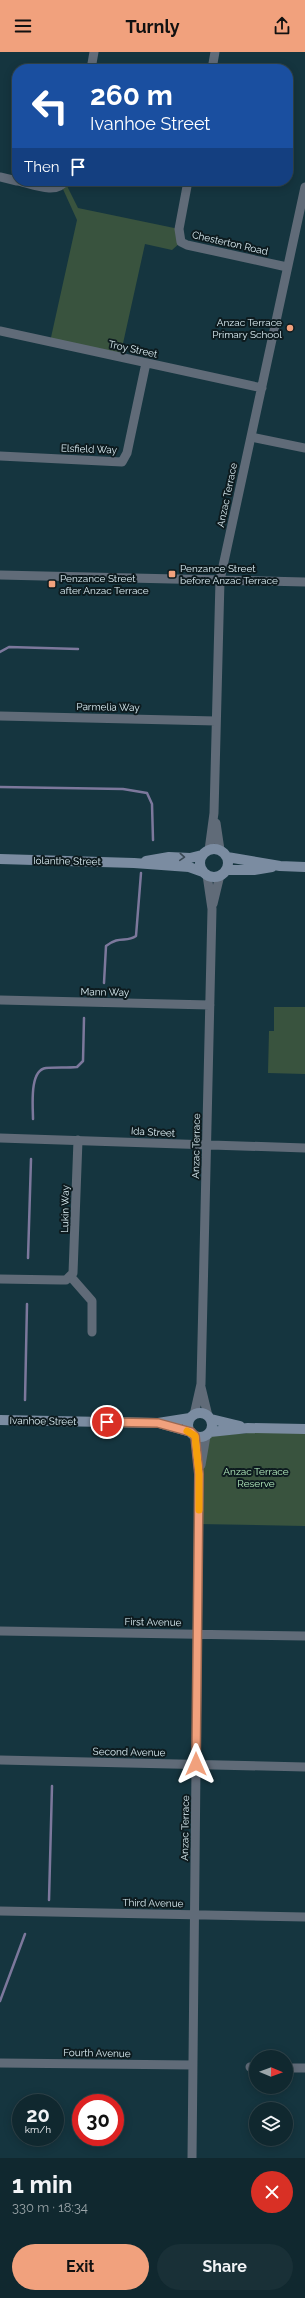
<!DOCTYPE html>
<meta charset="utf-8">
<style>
body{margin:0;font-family:Raleway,sans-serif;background:#193037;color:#f1f3f6;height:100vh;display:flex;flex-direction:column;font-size:15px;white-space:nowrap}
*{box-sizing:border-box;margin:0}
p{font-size:13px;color:#9ca6aa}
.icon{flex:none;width:22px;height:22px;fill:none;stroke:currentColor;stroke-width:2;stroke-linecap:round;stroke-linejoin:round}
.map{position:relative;height:2106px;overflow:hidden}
.side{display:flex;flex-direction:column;background:#10282f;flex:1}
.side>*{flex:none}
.guide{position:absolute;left:12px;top:12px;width:281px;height:122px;border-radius:16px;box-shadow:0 2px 10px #0003,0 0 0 1px #30444b;background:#1a4fa0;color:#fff;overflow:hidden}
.needle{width:26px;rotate:91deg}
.tools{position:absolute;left:249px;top:1998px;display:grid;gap:8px}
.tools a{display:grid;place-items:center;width:44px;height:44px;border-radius:50%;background:#10282f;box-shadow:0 2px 10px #0003,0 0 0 1px #30444b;font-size:20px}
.speed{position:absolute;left:12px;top:2042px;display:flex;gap:8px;font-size:20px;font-weight:700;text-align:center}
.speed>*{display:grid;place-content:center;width:52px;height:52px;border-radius:50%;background:#10282f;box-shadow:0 2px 10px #0003,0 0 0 1px #30444b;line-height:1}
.speed small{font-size:10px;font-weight:400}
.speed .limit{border:6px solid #d22;background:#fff;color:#111}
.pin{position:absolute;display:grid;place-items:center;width:34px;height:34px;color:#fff;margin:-17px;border:2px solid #fff;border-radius:50%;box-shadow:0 1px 4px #0007}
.me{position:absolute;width:44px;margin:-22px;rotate:0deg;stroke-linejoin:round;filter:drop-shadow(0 0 3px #0008)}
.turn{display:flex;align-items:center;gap:14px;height:84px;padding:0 12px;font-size:18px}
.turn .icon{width:52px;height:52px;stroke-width:2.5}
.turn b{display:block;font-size:28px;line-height:34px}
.then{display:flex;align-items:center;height:38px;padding:0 12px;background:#0003;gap:8px;font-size:15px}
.round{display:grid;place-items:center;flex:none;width:42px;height:42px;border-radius:21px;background:#193037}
.headline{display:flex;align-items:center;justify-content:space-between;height:68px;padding:0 12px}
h1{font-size:24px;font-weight:700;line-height:30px}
.primary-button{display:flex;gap:8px;margin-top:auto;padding:8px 12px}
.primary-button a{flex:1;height:46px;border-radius:24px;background:#f1a17d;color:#111;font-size:16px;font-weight:700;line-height:46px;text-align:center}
.primary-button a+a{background:#193037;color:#f1f3f6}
header{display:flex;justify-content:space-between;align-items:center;height:52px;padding:0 12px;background:#f1a17d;color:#111;font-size:18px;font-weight:700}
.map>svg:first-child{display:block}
</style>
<header><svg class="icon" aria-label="menu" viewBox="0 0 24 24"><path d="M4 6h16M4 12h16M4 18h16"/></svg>Turnly<svg class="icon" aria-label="share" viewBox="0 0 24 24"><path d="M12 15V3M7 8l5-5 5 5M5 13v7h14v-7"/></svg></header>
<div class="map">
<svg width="305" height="2106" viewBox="0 0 305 2106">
<rect width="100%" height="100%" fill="#15353f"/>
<path fill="#39533e" d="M65,130L78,156L179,177L181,190L172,198L145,192L120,305L50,290L77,168L62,135Z
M274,955H305V1022L268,1021L269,979H274Z
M305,1377V1474L198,1472L199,1422L206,1384Z"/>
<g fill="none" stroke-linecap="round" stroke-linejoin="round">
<path stroke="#7c789c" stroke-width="2.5" d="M0,600L9,595L78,597
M0,735L123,737L147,741L152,752L153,788
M104,931L106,894C120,883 126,891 136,884L141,821
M33,1067C33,1055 29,1018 46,1016C56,1015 67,1016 77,1015L83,1009L84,966
M28,1206L31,1107
M25,1348L27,1252
M49,1848L52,1734
M0,1949L25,1882"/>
<path stroke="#606b78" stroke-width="9" d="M91,17L94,0
M212,17L215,0
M0,125L17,129
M18,129C32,132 57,143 65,129
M188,129L179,177L181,190L187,193L287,215
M0,279L262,336
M251,385L305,396
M0,404L122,410L127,401L146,311
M0,523L305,530
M0,664L216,669
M216,771L220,798
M209,798L214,761L220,528L305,135
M213,852L220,823
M0,948L210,953
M0,1086L305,1096
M71,1225L92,1249V1280
M0,1227L61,1228H66L73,1221L78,1088
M201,1335L208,1364
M194,1363L201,1332L212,857L207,823
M201,1413L206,1384
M0,1579L305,1584
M0,1708L305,1715
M0,1859L305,1865
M0,2011L193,2013
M250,2015H256
M286,2016H305
M192,2106L199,1422L195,1384"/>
<path stroke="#7b8ca1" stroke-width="10" d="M200 811a14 14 0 1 1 28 0a14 14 0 1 1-28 0Z
M227,805L280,814L305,815
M0,807L134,811L189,815L203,820
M146,809L169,805L190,806L202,803
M226,818H254L272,815
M188 1373a12 12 0 1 1 24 0a12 12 0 1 1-24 0Z
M211,1367L240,1374
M0,1368L158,1371L190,1366
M162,1372L191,1380
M210,1380L248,1376L305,1377"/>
</g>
<defs><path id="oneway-chevron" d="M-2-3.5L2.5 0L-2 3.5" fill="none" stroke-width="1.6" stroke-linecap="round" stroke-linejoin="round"/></defs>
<use stroke="#394853" href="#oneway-chevron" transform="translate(182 805) rotate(4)"/>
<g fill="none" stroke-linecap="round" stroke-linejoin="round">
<defs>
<path id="route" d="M107,1370L158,1371L191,1380L195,1384L199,1422L196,1712"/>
</defs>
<use href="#route" stroke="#9d6951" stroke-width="10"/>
<use href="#route" stroke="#f1a17d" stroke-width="7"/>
<path stroke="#f59e0b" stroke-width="7" d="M187,1379L195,1384L199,1422V1458"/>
</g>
<g fill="#f1a17d" stroke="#0d1b1f" stroke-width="1.5">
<circle cx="290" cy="276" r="4"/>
<rect x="168" y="518" width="8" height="8" rx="2"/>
<rect x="48" y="528" width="8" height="8" rx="2"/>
</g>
<g text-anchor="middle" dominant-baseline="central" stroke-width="4" stroke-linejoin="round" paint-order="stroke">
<g font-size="10" fill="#dceef4" stroke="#0d1b1f">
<text transform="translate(230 191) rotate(13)">Chesterton Road</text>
<text transform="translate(133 297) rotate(12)">Troy Street</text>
<text transform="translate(89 397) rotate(2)">Elsfield Way</text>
<text transform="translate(227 443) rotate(-78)">Anzac Terrace</text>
<text transform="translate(108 655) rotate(1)">Parmelia Way</text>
<text transform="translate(67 809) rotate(1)">Iolanthe Street</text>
<text transform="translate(105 940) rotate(1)">Mann Way</text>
<text transform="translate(153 1080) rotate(3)">Ida Street</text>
<text transform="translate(196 1094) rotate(-89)">Anzac Terrace</text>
<text transform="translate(65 1157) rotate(-89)">Lukin Way</text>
<text transform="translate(43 1369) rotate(1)">Ivanhoe Street</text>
<text transform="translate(153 1570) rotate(1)">First Avenue</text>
<text transform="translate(129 1700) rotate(1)">Second Avenue</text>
<text transform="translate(185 1776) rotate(-89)">Anzac Terrace</text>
<text transform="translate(153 1851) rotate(1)">Third Avenue</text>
<text transform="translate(97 2001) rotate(1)">Fourth Avenue</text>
</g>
<g font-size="10" fill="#dceef4" stroke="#0d1b1f" text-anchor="start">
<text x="282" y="270" text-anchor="end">Anzac Terrace<tspan x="282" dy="12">Primary School</tspan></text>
<text x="180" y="516">Penzance Street<tspan x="180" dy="12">before Anzac Terrace</tspan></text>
<text x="60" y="526">Penzance Street<tspan x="60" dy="12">after Anzac Terrace</tspan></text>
</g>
<g font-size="10" fill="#b4ecbe" stroke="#0d1b1f">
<text x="256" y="1419">Anzac Terrace<tspan x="256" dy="12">Reserve</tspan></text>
</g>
</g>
</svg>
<div class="tools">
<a><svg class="needle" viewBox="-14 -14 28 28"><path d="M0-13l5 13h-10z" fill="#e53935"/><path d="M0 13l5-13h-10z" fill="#9ca6aa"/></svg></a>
<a><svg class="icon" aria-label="layers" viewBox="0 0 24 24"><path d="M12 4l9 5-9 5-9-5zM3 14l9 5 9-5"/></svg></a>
</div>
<div class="speed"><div>20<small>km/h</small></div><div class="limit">30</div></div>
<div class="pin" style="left:107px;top:1370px;background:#d93025"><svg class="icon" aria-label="arrive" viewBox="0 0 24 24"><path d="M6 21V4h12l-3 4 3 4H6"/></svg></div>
<svg class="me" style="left:196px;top:1712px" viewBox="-20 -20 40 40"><path d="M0-17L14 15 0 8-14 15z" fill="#f1a17d" stroke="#fff" stroke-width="4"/></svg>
<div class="guide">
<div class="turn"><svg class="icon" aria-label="left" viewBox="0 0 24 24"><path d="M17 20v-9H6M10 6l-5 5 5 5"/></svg><div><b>260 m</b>Ivanhoe Street</div></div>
<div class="then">Then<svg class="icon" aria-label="arrive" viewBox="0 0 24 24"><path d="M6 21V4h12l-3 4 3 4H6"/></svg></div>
</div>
</div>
<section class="side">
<div class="headline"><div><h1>1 min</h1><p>330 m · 18:34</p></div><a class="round" style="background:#d93025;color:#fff"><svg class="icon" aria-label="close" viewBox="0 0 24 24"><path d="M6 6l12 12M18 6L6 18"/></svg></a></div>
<div class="primary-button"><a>Exit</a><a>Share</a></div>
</section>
